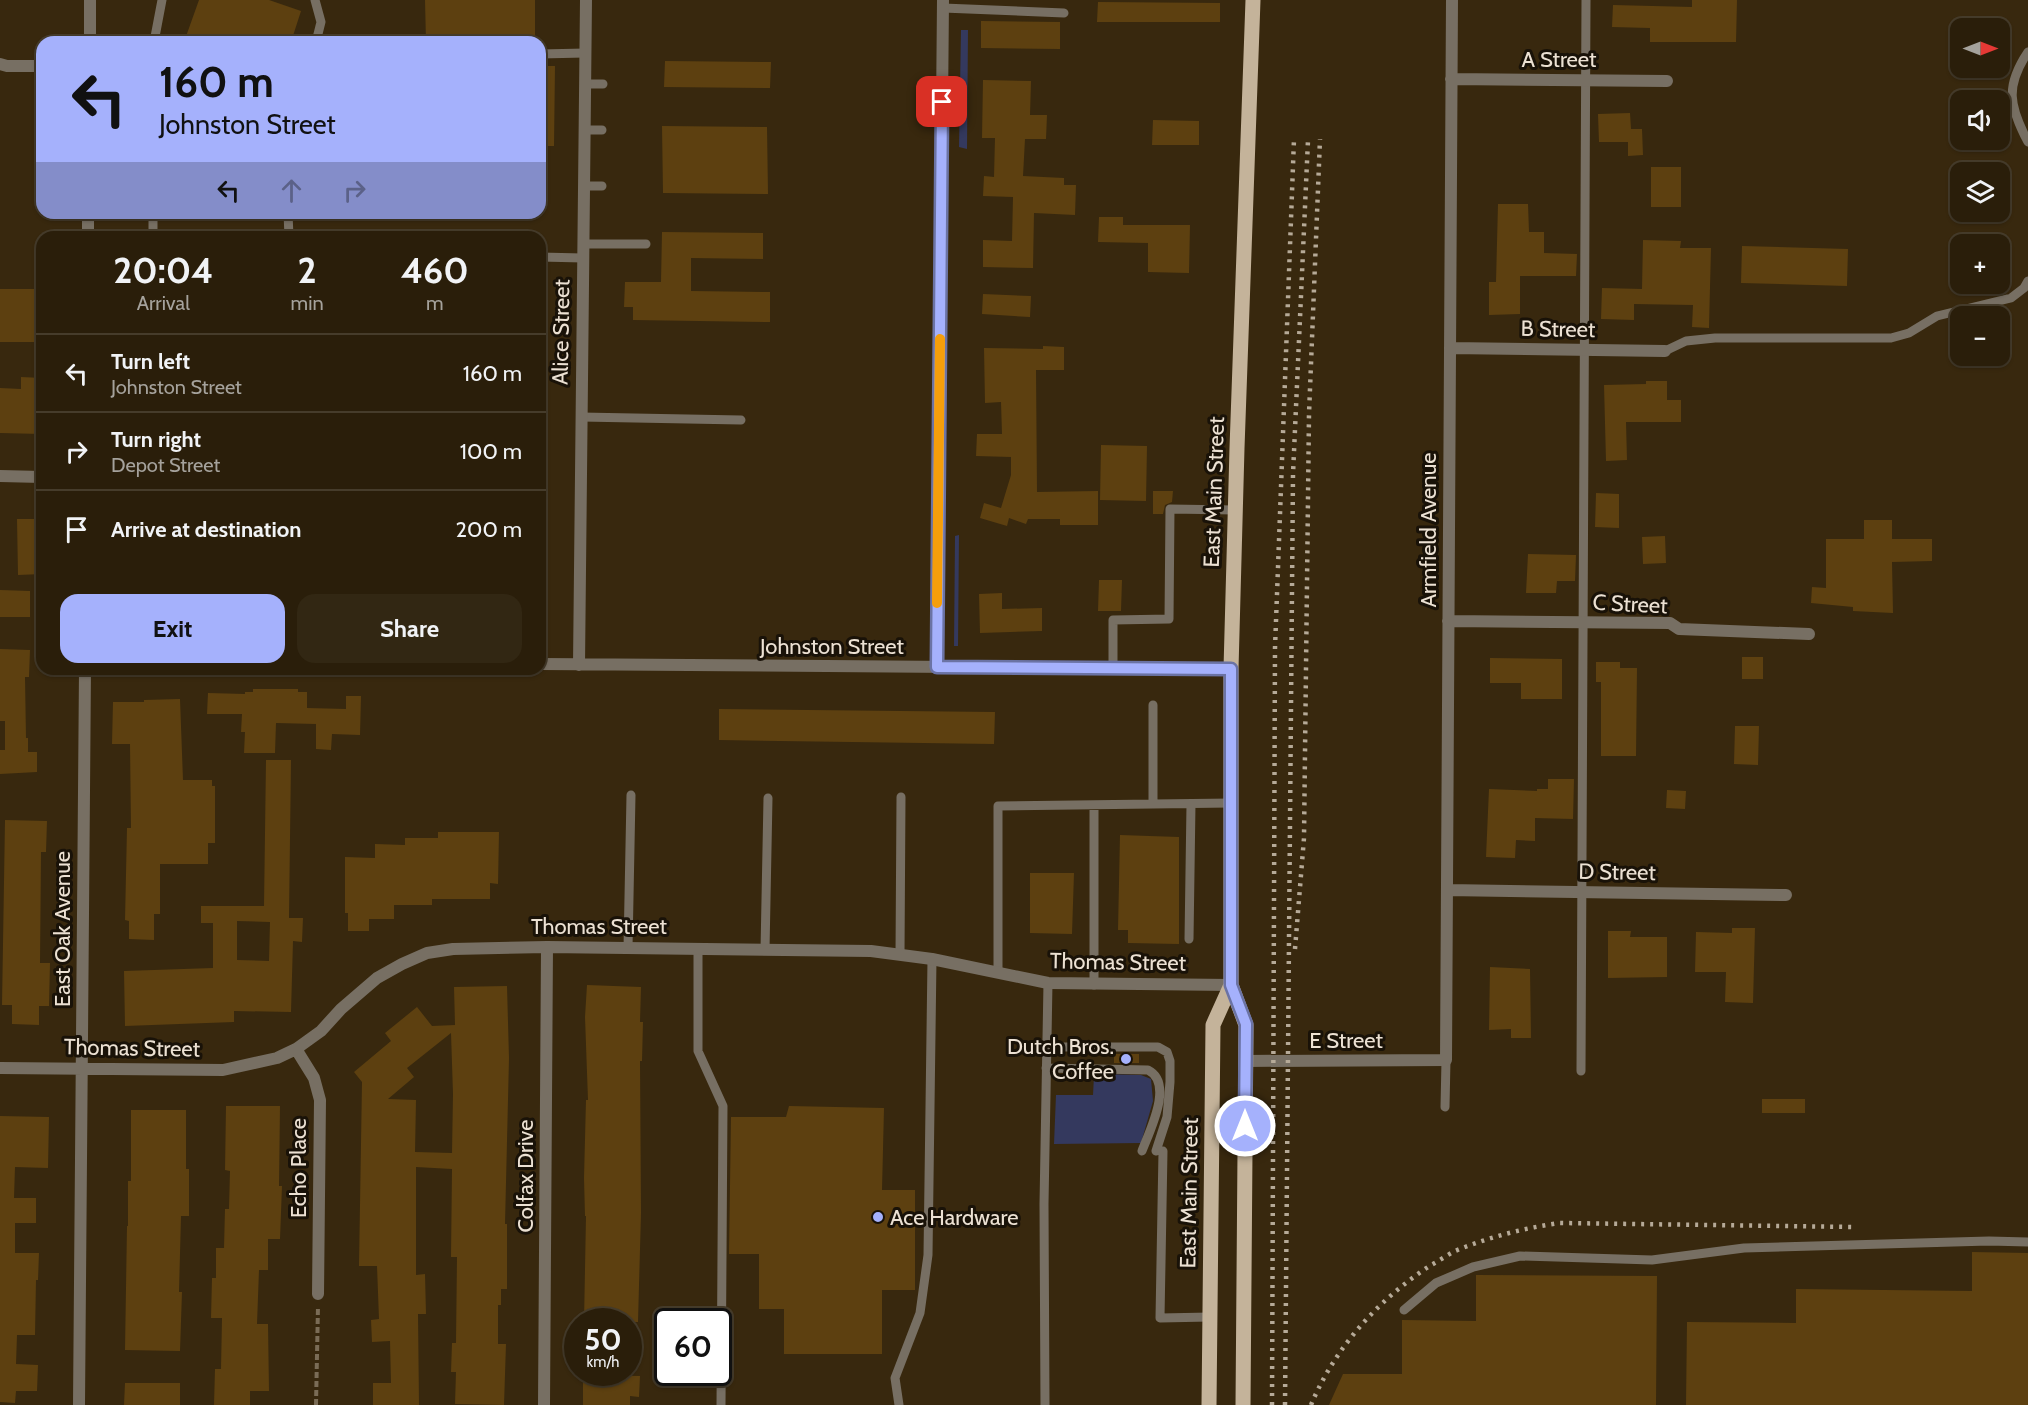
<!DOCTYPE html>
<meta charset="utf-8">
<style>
body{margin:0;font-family:Cabin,sans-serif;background:#322713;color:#f1f3f6;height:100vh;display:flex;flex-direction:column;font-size:22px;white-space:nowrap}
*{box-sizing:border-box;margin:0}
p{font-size:20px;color:#a5a29c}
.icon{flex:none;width:33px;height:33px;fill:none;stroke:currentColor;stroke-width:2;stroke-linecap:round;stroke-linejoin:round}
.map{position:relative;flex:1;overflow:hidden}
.sheet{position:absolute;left:36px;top:231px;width:510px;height:444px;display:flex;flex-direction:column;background:#2a1e0a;border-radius:18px;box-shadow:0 2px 4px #0004,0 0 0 2px #463c2b}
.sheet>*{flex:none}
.top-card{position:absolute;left:36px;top:36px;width:510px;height:183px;border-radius:18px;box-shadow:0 2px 4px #0004,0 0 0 2px #463c2b;background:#a5b1fc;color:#111;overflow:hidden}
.needle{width:39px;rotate:90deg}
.fabs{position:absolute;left:1950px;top:18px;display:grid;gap:12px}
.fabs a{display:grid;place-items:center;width:60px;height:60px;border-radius:12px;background:#2a1e0a;box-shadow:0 2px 4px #0004,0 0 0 2px #463c2b;font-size:30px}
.speed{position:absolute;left:564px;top:1308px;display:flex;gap:12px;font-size:30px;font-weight:700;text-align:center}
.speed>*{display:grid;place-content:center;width:78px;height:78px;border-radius:50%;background:#2a1e0a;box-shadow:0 2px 4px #0004,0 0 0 2px #463c2b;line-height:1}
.speed small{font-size:15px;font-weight:400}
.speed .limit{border:3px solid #111;border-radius:9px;background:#fff;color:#111}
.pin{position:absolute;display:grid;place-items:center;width:51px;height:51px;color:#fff;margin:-26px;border-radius:12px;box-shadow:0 3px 9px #0006}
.me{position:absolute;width:66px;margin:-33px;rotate:0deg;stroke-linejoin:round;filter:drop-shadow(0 0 4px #0008)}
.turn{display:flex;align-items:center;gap:21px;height:126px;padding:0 24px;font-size:27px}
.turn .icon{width:78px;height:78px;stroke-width:2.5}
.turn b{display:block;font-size:42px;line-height:51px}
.lanes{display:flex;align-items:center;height:57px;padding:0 24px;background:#0003;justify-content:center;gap:30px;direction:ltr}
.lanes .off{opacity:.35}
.eta{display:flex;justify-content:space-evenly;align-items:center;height:102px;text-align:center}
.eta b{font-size:36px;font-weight:700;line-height:42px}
.primary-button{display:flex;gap:12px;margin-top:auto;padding:12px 24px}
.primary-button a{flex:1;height:69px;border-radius:18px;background:#a5b1fc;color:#111;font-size:24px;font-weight:700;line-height:69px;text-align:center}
.primary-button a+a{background:#322713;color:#f1f3f6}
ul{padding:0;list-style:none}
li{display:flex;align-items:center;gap:18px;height:78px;padding:0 24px;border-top:2px solid #463c2b}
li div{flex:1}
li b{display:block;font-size:22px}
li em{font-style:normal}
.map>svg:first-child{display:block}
</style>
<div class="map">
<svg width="2028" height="1405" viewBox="0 0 2028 1405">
<rect width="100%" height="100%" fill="#38280e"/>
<path fill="#34395e" d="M961,30H968L967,149L959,147Z
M959,535L958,646H954L955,536Z
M1096,1074L1141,1075L1151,1079L1153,1101L1141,1143L1054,1144L1056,1095H1093L1094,1076Z"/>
<path fill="#5d4010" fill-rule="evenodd" d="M199,0H269L301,11L291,42H184Z
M425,0H535V42H426Z
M1692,0H1737L1736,42H1650V28L1612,27L1613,5L1692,7Z
M1098,2L1220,3V22H1097Z
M981,21L1060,22V49L981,48Z
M665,61L771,62L770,88L664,87Z
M540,66H555L554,146H540Z
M983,80L1031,81L1030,115H1047L1046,139H1025L1023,176L1064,178V185H1076L1075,215L1034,213L1033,268L983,267V240L1012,241L1013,197L983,196L984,176L994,177L995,138H982Z
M1630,113L1631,129H1642L1643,155L1628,156V142H1599L1598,114Z
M1153,120L1199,121V145H1152Z
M662,126L767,127L768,194L663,193Z
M1651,167H1681V207H1651Z
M1498,204H1528L1529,232H1544V253L1577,254L1576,276H1520V314L1489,315V282H1496Z
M1099,217H1123V225H1190L1189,273L1148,272V243L1098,242Z
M662,232L763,233V259L691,258V291L770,292V322L633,320V307H624L625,282H661Z
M1643,240L1681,241L1680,248H1711L1709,328L1692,327L1693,305L1634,304V320L1601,319L1602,288L1642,289Z
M1742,246L1848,249L1847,286L1741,283Z
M0,289H42V342H0Z
M983,294L1031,296L1030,317L982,314Z
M1043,346L1064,347V370H1036L1037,492L1098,491V525H1060V519H1028L1026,524L1009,518L1007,526L980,518L984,503L1001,508L1011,475V457L976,456L977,434H1002L1001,402L985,403L984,348L1043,349Z
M21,377L42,378V434L0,433V388L21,389Z
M1646,381H1667V400H1681V422H1626L1627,460L1606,461L1604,385L1646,384Z
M1101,445L1147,446L1146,501L1100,500Z
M1153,491H1173L1172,502L1165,505L1163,514H1153Z
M1596,493L1619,494V528L1595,527Z
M17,519H41L42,574L18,575Z
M1864,520H1892V539H1932V561L1892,562L1893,613L1853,611V607L1811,603L1812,587L1826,588V539H1864Z
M1665,536L1666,563L1643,564L1642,537Z
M1528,554L1576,555L1575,581H1557L1556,593H1526Z
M1099,580H1122L1121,611H1098Z
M0,590L30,591V617H0Z
M1002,593V609L1042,608V631L980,633L979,594Z
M0,649L30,650L29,677H25L26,738H28V752H37V772L0,774V750H5V721H0Z
M1742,657H1763V679H1742Z
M1490,658L1562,659V699H1521V683H1490Z
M1596,662H1620V668H1637L1636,756H1601V682H1596Z
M253,689H298V692H307V708L346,709V696H361L360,735L332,734L331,750L316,749V724L276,723L275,753H244L245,732H241L242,714H207L208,693L245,694V692H253Z
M180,699L183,780H212V786H215V843H208V864H160V914H154V940L129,939V921L125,920L127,828H131L130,744H112L113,702H144V700Z
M719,709L995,712L994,744L719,740Z
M1735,726H1759L1758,765L1734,764Z
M266,760H291L289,918H303L302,942L293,941L291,1012L234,1011V1022L125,1026L124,971L213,968V923H201V906H264ZM237,921L270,922L269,961L237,960Z
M1548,779H1574L1573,819L1535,818V841L1516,840L1515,858L1486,857L1489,789L1537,791V789H1548Z
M1667,790L1686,791L1685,809L1666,808Z
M5,820L47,821L46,852H41L40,963H50L49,1006H39V1025L12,1024V1005H2Z
M438,832H499L498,884L490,883V899H432V905H394V919H369V931H348V913H345V857L375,858V844L405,845V838H438Z
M1120,835L1179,837V944L1128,943V930H1118Z
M1030,873H1074L1072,934L1030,933Z
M1732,928H1755L1753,1003L1725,1002L1726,972H1695L1696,932L1732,933Z
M1608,931H1631L1630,937H1667V977L1608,978Z
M1490,967L1530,969L1531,1038H1511V1029L1489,1030Z
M587,985L641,987L640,1022H643L642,1061H640L641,1213L638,1322H584L586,1216H585L584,1178L586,1100H588L585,1017Z
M507,986L509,1058L505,1224H507V1289H501V1305H498V1344H506L504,1405L455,1404L456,1372H451L452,1343H456L457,1257H451L452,1169L416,1167V1275L425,1274L426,1314H418L419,1405H373V1383H391L390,1341L372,1342L371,1320L379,1319L377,1266H359L362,1082L354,1072L391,1041L385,1033L417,1007L432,1026L455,1025L454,987ZM451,1033L453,1094L452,1153L415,1152L416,1100L388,1099L414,1077L407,1068Z
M1114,1054H1139V1063H1114Z
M1762,1099H1805V1113H1762Z
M226,1106H280L279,1186H282L280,1239H268V1270H259L257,1324H268L269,1391H250V1405H214L215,1369H221L222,1318H211L212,1278H216V1248H224L225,1209H229L230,1171L225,1170Z
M789,1106L884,1108L882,1190H915V1290H882V1354H784V1309H759V1254H729L731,1117H786Z
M131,1110H186V1169H189V1216H181L179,1292H182L180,1351L125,1350L127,1226H128V1181H131Z
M0,1116L49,1117L48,1168L15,1167L14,1198H36V1223H15V1253H39L38,1280H36L35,1335H17L16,1364L38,1365L37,1391H16L15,1403L0,1402Z
M1972,1252L2028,1253V1405H1686L1687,1322L1796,1323V1289L1972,1291Z
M1476,1275L1657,1276L1656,1405H1329L1343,1374H1402V1320L1476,1321Z
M583,1375L640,1376L639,1397L630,1396V1405H583Z
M125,1383H180V1405H124Z"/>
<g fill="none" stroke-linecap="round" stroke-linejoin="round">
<path stroke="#7a6c56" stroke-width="4" stroke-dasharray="6 3" stroke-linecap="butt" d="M316,1405L318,1306"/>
<path stroke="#776f63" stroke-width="9" d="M315,0L321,22L316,42
M943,8L1064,13
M154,42L162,0
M2028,52C2005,86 2009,106 2028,142
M540,54L585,53
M585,84H603
M584,130H602
M584,186H602
M153,213V237
M288,213L289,237
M583,244H646
M540,257L583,258
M1665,351L1686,341L1715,338H1891L1909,333L1937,316L2011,298L2024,288L2028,281
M581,417L741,420
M1113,668V620L1169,619L1170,509L1235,510
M1153,705V804L1231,803
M1094,805V985
M1189,939L1191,804
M628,948L631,795
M698,948V1051L723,1106L721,1405
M765,950L768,798
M900,954L901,797
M998,972V806L1153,804
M1046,1047H1158L1167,1052L1170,1061V1082L1167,1117L1156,1151
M1046,1068L1148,1070C1174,1083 1150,1130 1142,1151
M1581,1071L1586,0
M1445,1107L1446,1060
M1163,1151L1160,1318L1210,1317
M1404,1310L1436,1283L1473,1267L1520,1256L1652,1260L1744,1248L1989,1241L2028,1242
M899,1405L895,1378L920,1313L928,1255L932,959
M1045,1405L1044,1204L1048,983"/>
<path stroke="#776f63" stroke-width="12" d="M90,42V0
M0,64L7,66H42
M1451,79L1667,81
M88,237V213
M1450,348L1665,351
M0,476L42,477
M1448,621L1670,623L1679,629L1809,634
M540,664L1231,669
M579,665L586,0
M937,667L943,0
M1447,890L1786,895
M296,1049L314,1078L320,1100L318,1294
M1245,1061L1446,1060L1452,0
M0,1068L223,1070L277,1058L296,1049L321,1031L341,1009L377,978L402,964L427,953L453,949L547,947L871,951L932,959L1048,983L1231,985
M79,1405L85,669
M544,1405L547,947"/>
<path stroke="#c4b39a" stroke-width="15" d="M1209,1405L1213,1025L1231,985
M1243,1405L1246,1025L1231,985V669L1237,448L1253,0"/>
<path stroke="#b6aa98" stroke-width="4.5" stroke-dasharray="3 6" stroke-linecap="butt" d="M1295,949L1304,838L1309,414L1320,139
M1272,1405L1275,648L1294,139
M1285,1405L1293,474L1308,140
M1311,1405C1335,1347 1379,1299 1431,1265C1439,1261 1447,1255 1455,1251C1489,1237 1524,1228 1560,1223L1857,1227"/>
</g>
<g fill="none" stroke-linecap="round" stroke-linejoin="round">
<defs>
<path id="route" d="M942,102L937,667L1231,669V985L1246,1024L1245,1126"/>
</defs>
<use href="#route" stroke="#6b73a4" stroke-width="15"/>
<use href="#route" stroke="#a5b1fc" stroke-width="10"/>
<path stroke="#f59e0b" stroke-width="10" d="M937,603L940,339"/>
</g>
<g fill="#a5b1fc" stroke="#191208" stroke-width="2">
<circle cx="1126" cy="1059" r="6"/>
<circle cx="878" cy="1217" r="6"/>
</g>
<g text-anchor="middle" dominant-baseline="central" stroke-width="6" stroke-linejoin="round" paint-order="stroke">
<g font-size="22" fill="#ece1d3" stroke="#191208">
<text x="1559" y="59">A Street</text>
<text transform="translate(1558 329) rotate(1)">B Street</text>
<text transform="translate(561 332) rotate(-89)">Alice Street</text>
<text transform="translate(1214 492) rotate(-88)">East Main Street</text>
<text transform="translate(1428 530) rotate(-90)">Armfield Avenue</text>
<text transform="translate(1630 604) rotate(3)">C Street</text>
<text x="832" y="646">Johnston Street</text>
<text transform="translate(1617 872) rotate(1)">D Street</text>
<text x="599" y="926">Thomas Street</text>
<text transform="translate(62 929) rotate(-90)">East Oak Avenue</text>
<text transform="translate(1118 962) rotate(1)">Thomas Street</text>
<text x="1346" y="1040">E Street</text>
<text transform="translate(132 1048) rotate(1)">Thomas Street</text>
<text transform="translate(298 1168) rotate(-90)">Echo Place</text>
<text transform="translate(525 1176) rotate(-90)">Colfax Drive</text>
<text transform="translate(1189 1193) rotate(-89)">East Main Street</text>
</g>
<g font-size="22" fill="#ece1d3" stroke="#191208" text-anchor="end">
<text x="1114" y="1046">Dutch Bros.<tspan x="1114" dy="25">Coffee</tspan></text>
<text x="890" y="1217" text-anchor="start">Ace Hardware</text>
</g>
</g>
</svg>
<div class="fabs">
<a><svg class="needle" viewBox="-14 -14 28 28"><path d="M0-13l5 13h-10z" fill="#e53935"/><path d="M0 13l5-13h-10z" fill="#a5a29c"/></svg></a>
<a><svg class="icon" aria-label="sound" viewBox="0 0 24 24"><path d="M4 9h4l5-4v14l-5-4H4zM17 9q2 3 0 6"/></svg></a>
<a><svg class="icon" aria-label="layers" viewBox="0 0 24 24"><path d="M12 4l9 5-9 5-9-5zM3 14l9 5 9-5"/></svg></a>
<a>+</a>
<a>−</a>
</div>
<div class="speed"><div>50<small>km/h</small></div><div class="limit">60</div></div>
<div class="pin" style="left:942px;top:102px;background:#d93025"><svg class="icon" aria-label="arrive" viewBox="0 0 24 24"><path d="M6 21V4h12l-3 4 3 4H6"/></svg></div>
<svg class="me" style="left:1245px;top:1126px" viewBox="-20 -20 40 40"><circle r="17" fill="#a5b1fc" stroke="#fff" stroke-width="3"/><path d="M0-11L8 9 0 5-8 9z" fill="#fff"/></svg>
<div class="top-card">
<div class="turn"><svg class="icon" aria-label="left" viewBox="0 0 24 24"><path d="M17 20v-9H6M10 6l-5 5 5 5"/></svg><div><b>160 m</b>Johnston Street</div></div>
<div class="lanes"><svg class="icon" aria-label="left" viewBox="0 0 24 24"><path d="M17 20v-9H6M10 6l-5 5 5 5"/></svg><svg class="icon off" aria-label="ahead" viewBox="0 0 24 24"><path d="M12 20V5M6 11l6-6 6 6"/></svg><svg class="icon off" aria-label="right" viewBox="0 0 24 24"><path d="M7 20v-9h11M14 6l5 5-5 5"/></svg></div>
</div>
<section class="sheet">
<div class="eta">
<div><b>20:04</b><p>Arrival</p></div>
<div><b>2</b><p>min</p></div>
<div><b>460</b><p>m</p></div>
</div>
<ul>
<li><svg class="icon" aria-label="left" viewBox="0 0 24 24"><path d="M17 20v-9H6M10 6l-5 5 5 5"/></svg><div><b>Turn left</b><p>Johnston Street</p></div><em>160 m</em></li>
<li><svg class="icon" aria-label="right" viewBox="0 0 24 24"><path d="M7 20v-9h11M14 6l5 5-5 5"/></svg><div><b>Turn right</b><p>Depot Street</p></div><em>100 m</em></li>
<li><svg class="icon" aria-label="arrive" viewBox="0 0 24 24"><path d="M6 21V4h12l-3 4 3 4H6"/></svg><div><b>Arrive at destination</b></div><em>200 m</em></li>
</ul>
<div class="primary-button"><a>Exit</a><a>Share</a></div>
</section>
</div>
